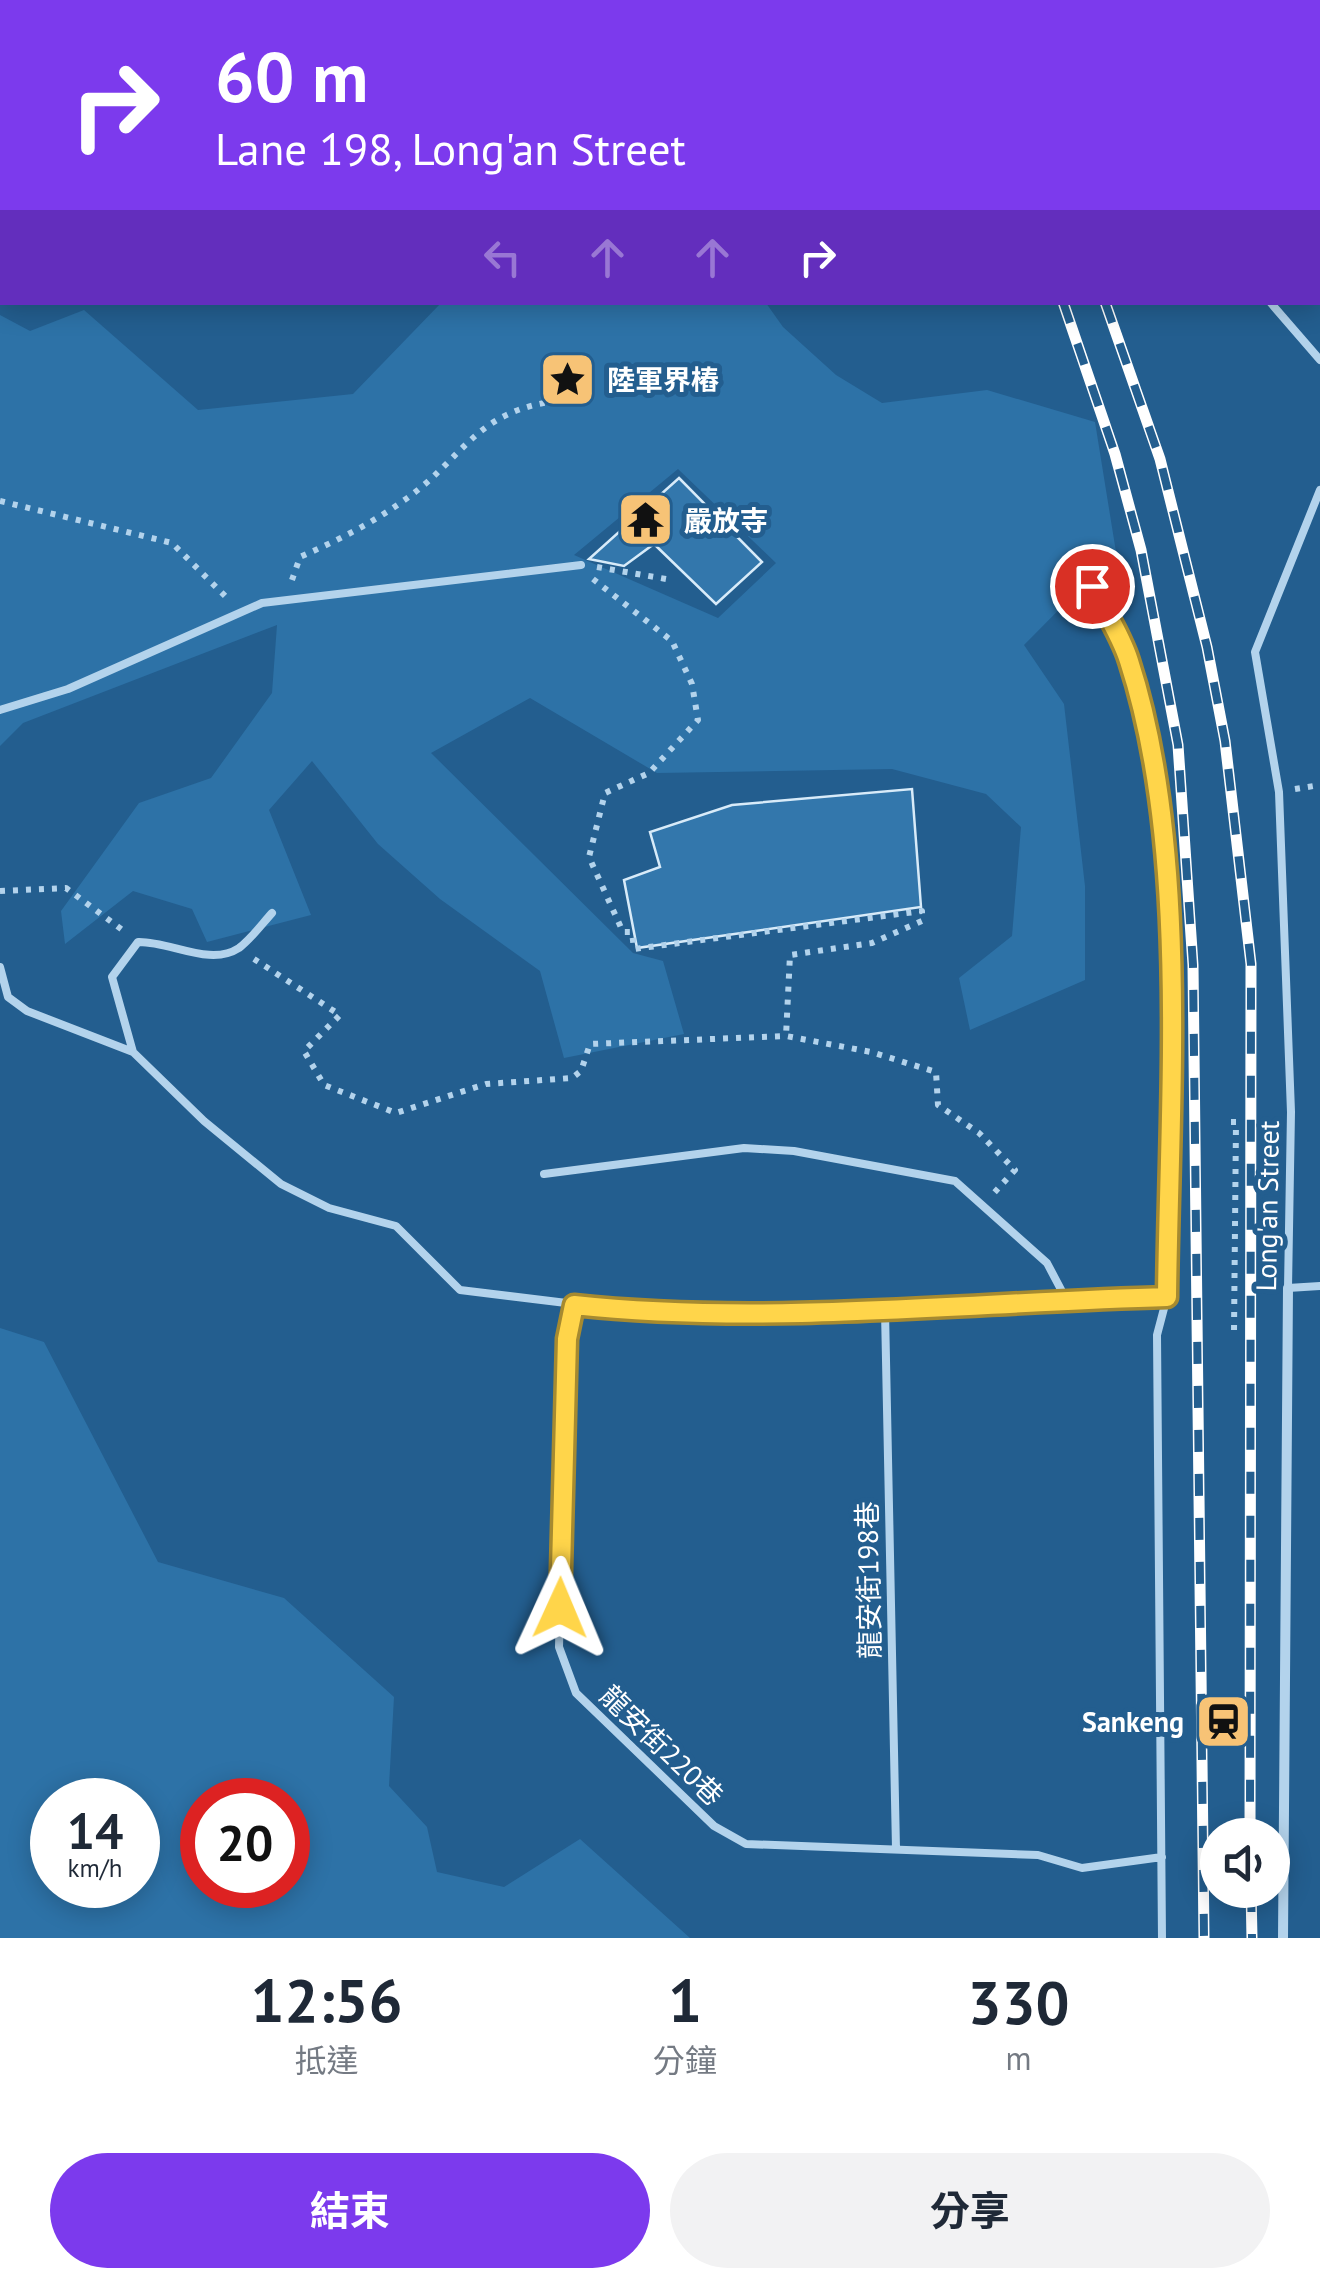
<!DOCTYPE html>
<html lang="zh-TW">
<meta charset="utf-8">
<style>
body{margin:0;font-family:"PT Sans","Noto Sans TC",sans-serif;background:#f2f2f3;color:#1f2937;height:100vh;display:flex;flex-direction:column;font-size:38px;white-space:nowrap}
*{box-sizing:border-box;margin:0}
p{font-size:32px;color:#747a83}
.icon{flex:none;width:55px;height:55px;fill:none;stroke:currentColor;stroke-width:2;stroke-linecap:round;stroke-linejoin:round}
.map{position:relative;height:1938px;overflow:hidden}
.panel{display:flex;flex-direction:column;background:#fff;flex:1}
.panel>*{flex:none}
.banner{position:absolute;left:0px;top:0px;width:1320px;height:305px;box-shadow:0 5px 25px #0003;background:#7c3aed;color:#fff;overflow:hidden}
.controls{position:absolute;left:1200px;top:1818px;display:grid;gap:20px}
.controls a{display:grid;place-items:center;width:90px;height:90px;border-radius:50%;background:#fff;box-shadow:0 5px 25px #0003;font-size:50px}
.speed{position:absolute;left:30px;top:1778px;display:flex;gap:20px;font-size:50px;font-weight:700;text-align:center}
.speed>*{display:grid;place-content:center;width:130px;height:130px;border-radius:50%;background:#fff;box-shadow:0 5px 25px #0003;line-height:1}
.speed small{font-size:25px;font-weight:400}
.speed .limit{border:15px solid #d22;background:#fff;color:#111}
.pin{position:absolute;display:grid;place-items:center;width:85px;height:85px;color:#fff;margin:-42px;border:5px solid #fff;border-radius:50%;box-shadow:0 2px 10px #0007}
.me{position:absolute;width:110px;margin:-55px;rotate:1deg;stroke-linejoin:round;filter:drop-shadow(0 0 8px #0008)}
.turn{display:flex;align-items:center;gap:35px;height:210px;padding:0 50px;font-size:45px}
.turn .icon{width:130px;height:130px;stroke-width:2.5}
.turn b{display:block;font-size:70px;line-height:85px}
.lanes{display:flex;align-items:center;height:95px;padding:0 50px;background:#0003;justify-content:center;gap:50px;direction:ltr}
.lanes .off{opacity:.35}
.eta{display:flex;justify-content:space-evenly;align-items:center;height:170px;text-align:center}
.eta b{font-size:60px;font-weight:700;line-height:70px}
.cta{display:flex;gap:20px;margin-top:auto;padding:20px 50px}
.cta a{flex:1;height:115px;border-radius:60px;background:#7c3aed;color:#fff;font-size:40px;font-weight:700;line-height:115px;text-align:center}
.cta a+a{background:#f2f2f3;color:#1f2937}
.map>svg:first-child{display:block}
</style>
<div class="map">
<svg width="1320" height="1938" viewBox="0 0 1320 1938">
<rect width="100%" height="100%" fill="#235e8f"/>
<path fill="#2d72a7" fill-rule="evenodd" d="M441,303H766L783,327L836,375L882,403L987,390L1095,422L1116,552L1024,645L1064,704L1085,886V980L970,1030L959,978L1012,936L1021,827L986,794L892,769L657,773L530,698L431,753L633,953L663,961L684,1034L564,1058L540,971L440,899L378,844L312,761L269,810L311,915L207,942L192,909L133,891L65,944L61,911L139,803L211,778L272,693L277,625L23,723L0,746V315L30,331L84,310L198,410L353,394ZM678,469L776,563L718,618L574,555Z
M0,1328L44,1342L158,1562L284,1598L394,1697L389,1786L427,1827L437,1872L504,1887L580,1839L690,1938H0ZM52,1800H138V1885H52ZM202,1800H288V1885H202Z"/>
<path fill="#3377ac" stroke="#d8ebf9" stroke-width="2.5" d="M679,478L762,562L716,604L654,544L624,566L589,559Z
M912,789L921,907L637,948L624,880L660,867L650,832L732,805Z"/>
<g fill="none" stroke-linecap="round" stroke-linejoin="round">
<path stroke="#b3d3ec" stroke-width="6" stroke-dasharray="5 8" stroke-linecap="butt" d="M1292,0L1293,2
M1318,91L1320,97
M0,501L172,543L227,598
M597,567L666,579
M593,579L672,641L692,684L698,720L649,773L605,793L589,857L623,932H632L634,949L922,911V921L872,943L790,955L786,1036
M292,580L300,557C336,541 371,524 403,501C463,460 474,411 557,401
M1295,789L1320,785
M0,891L66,888L125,932
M254,959L340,1015L304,1051L324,1085L396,1113L486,1084L572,1078L581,1071L590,1044L786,1036L871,1052L936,1072L938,1105L979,1133L1015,1170L993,1194
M1231,1122H1236L1234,1331"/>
<path stroke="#b3d3ec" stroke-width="8" d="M11,0L18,2
M253,0L260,2
M654,0L657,2
M1026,0L1028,2
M1133,0L1135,2
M187,2L188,0
M1318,229L1320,232
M1270,302L1320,360
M1320,490L1255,652L1279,792L1291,1112L1288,1288L1320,1286
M1093,586C1105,610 1121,635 1129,661C1191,852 1169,1097 1167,1297L1157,1335L1162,1938
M0,710L68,689L262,603L581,565
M0,967L8,997L27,1011L133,1052L204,1121L281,1184L329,1208L396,1226L460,1290L640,1312L885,1311L1167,1297
M133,1052L112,977L138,942C170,941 210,967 239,948C251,939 262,924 272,913
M544,1174L744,1148L794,1151L955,1181L1047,1263L1066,1299
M574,1305L567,1339L559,1647L576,1693L714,1826L746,1844L1038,1855L1082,1868L1162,1857
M885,1311L896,1849"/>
<path stroke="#b3d3ec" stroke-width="10" d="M1283,1938L1288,1288"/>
<defs>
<path id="rail" d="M913,0L915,2
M952,0L954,2
M1063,302L1115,454L1141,550L1178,745L1193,965L1204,1938
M1105,302L1160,459L1207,647L1225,741L1251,964L1250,1835
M1251,1890L1252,1938"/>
</defs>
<use href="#rail" stroke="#fff" stroke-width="11"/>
<use href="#rail" stroke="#235e8f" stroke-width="8" stroke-dasharray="22" stroke-linecap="butt"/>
</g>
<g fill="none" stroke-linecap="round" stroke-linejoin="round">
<defs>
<path id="route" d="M560,1608L567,1339L574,1305C771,1326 970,1302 1167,1297C1169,1101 1190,848 1129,661C1121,635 1104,610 1092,586"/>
</defs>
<use href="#route" stroke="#a68a30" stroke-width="25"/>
<use href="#route" stroke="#ffd54a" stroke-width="18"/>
</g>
<defs>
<symbol id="sight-square" viewBox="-11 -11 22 22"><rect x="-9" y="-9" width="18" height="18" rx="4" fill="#f7c376" stroke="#235e8f"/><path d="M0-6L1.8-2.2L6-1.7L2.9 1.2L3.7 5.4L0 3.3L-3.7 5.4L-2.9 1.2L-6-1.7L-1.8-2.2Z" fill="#111"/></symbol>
<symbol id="temple-square" viewBox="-11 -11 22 22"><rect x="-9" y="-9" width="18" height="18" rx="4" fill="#f7c376" stroke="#235e8f"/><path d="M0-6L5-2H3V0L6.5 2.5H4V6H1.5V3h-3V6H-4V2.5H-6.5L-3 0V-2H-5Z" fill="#111"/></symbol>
<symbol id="station-square" viewBox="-11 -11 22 22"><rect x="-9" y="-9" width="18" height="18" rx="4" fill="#f7c376" stroke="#235e8f"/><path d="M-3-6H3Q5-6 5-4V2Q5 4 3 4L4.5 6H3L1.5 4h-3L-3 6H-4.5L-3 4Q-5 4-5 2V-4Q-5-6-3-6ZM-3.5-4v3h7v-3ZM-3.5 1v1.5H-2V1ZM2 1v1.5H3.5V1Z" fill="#111"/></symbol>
</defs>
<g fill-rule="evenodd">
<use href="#sight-square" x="536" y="348" width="63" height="63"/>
<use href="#temple-square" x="614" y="488" width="63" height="63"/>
<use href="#station-square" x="1192" y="1690" width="63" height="63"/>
</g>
<g text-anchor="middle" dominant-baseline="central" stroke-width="10" stroke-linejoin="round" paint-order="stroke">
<g font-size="28" font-weight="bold" fill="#fff" stroke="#235e8f" text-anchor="start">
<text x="607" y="379">陸軍界樁</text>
<text x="684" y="520">嚴放寺</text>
<text x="1184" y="1721" text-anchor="end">Sankeng</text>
</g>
<g font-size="28" fill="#fff" stroke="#235e8f">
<text transform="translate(1267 1206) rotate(-89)">Long'an Street</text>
<text transform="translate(868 1580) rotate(-91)">龍安街198巷</text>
<text transform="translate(662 1745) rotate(44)">龍安街220巷</text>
</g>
</g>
</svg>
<div class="controls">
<a><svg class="icon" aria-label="sound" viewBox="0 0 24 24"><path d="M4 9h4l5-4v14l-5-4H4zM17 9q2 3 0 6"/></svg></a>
</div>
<div class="speed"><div>14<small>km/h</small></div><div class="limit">20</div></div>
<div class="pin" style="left:1092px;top:586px;background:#d93025"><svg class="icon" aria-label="arrive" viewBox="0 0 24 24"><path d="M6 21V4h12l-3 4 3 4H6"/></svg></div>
<svg class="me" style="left:560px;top:1608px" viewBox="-20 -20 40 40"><path d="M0-17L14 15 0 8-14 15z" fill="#ffd54a" stroke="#fff" stroke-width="4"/></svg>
<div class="banner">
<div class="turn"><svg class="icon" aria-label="right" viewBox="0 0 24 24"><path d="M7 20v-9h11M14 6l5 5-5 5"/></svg><div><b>60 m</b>Lane 198, Long'an Street</div></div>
<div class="lanes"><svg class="icon off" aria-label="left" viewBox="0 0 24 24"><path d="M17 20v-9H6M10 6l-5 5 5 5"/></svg><svg class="icon off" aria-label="ahead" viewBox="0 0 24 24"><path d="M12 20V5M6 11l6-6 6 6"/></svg><svg class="icon off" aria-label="ahead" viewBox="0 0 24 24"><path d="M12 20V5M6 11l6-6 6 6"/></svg><svg class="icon" aria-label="right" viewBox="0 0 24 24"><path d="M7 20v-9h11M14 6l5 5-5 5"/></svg></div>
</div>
</div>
<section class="panel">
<div class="eta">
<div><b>12:56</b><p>抵達</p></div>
<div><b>1</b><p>分鐘</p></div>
<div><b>330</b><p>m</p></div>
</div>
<div class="cta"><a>結束</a><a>分享</a></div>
</section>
